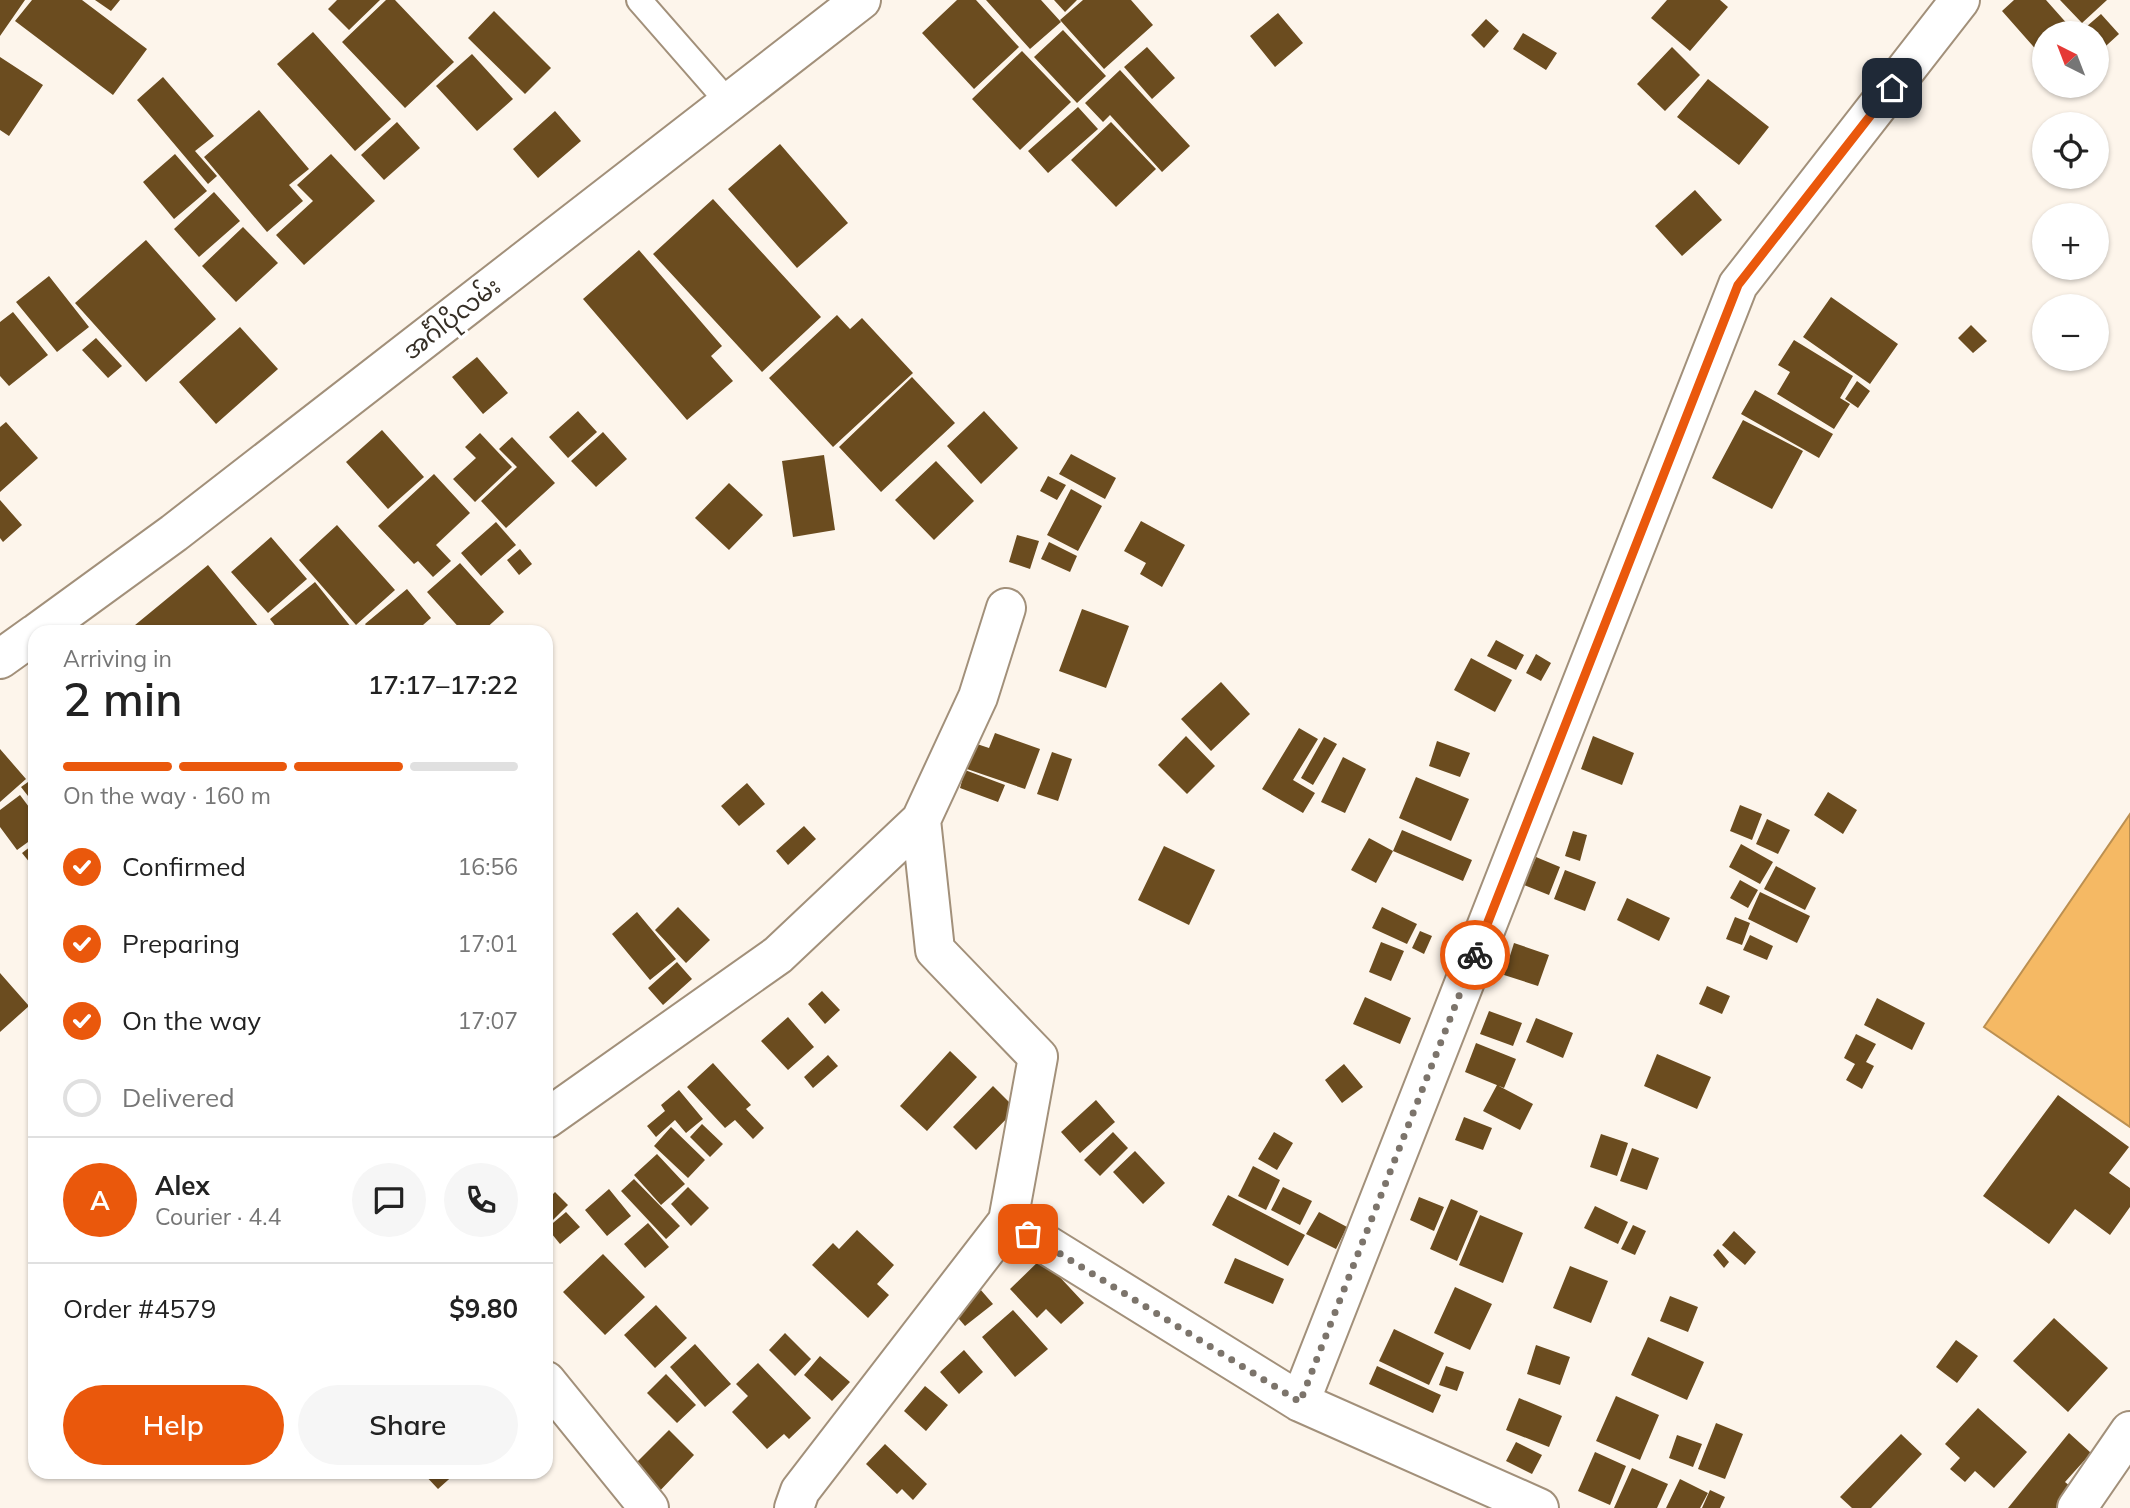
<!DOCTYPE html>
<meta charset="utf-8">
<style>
:root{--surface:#fff;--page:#f6f6f6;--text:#222;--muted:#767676;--line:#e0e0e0;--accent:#ea580c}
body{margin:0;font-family:Mulish,"Noto Sans Myanmar",sans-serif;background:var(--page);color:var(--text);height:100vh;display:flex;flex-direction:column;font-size:26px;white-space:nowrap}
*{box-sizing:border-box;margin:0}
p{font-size:23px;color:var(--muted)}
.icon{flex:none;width:38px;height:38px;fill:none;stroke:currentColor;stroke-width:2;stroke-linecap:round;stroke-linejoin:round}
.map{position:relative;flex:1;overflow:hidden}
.details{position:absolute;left:28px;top:625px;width:525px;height:854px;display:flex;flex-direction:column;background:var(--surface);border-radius:21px;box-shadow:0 2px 5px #0004}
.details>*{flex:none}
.needle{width:46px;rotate:318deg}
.buttons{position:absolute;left:2032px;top:21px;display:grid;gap:14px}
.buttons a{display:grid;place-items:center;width:77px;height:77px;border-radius:50%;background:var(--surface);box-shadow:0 2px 5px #0004;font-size:35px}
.pin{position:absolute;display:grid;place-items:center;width:60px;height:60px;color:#fff;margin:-30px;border-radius:14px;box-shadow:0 4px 10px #0006}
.courier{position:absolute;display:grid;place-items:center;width:70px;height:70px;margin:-35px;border:5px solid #ea580c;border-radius:50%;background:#fff;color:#222;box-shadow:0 2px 9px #0007}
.summary em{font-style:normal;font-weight:600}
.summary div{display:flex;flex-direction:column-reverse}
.summary{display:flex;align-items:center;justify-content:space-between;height:119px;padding:0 35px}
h1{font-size:46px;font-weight:600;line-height:52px}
.bar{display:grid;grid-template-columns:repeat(4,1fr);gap:10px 7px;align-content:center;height:84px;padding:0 35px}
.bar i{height:9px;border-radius:5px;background:var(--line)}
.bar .on{background:var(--accent)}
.bar p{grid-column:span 4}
.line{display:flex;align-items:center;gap:18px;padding:0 35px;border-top:2px solid var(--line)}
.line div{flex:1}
.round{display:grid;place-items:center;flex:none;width:74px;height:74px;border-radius:37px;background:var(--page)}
ol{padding:0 35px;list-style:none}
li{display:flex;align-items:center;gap:21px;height:77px}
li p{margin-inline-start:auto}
li .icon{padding:7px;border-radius:50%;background:var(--accent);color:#fff;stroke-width:4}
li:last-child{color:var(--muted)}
li i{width:38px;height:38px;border:4px solid var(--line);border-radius:50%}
.cta{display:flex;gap:14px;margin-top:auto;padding:14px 35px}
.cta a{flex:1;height:80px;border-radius:42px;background:var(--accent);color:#fff;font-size:28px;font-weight:600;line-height:80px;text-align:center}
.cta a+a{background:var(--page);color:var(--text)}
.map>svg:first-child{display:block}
</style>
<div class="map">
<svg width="2130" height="1508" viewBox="0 0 2130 1508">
<rect width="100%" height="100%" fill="#fdf5eb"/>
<path fill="#f5b964" stroke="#bc9051" stroke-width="2" d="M2130 814V1127L1984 1027Z"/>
<path fill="#6b4c1f" d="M0 0H25L0 36Z
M32 0H82L147 49 113 95 15 21Z
M95 0H120L111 11Z
M337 0H380L349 30 328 9Z
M386 0H395L454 62 405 108 342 42Z
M957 0H976L1019 47 974 89 922 33Z
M986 0H1041L1061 22 1030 49Z
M1054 0H1077L1065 12Z
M1083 0H1131L1153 25 1104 69 1060 20Z
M1667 0H1720L1728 7 1690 51 1651 18Z
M2014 0H2046L2070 27 2063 33H2044V50L2040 54 2002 11Z
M2060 0H2107L2082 23Z
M494 11 551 68 525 94 468 38Z
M1278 13 1303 43 1275 67 1250 36Z
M2101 14 2119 34 2096 55V33H2079Z
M1486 19 1499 31 1484 48 1471 35Z
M1063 30 1106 76 1077 103 1034 57Z
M313 32 391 119 355 151 277 64Z
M1523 33 1557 53 1546 70 1513 49Z
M1147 47 1175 78 1152 99 1124 67Z
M1672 47 1700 75 1665 111 1637 84Z
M1022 51 1071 102 1020 150 972 99Z
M472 54 513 99 477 131 436 86Z
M0 57 43 85 9 136 0 130Z
M1120 70 1190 146 1162 172 1110 115 1103 122 1085 103Z
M163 77 214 136 195 151 217 176 208 184 137 100Z
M1708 79 1769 127 1739 165 1677 117Z
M1078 107 1098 129 1048 173 1028 151Z
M259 110 309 169 289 185 303 201 267 232 204 157Z
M555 111 581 141 538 178 513 149Z
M397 122 420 148 384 180 361 155Z
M1111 122 1156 169 1116 207 1071 160Z
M780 144 848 223 797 268 728 189Z
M175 154 207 191 174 219 143 182Z
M331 154 375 201 304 265 276 235 313 201 297 185Z
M1695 190 1722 220 1682 256 1655 226Z
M214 192 240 221 199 257 174 229Z
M713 199 821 317 762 372 653 254Z
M243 227 278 263 236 302 202 266Z
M146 240 216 319 146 382 75 303Z
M639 250 722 346 711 356 733 381 687 420 583 299Z
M49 276 89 327 57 352 16 302Z
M1831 297 1898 344 1870 384 1803 337Z
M13 312 48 355 9 386 0 376V322Z
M837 315 850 329 862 318 913 373 833 447 769 378Z
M1971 325 1987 341 1973 353 1958 338Z
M240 327 278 369 216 424 179 382Z
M96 338 122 366 108 378 82 350Z
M1794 340 1853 376 1840 398 1850 404 1834 429 1777 394 1790 372 1778 365Z
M477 357 508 393 483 414 452 377Z
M912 377 955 423 881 492 839 447Z
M1857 381 1870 391 1858 408 1845 399Z
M1755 390 1833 434 1819 458 1741 414Z
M578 411 597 432 568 458 549 437Z
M984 411 1018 448 981 484 947 446Z
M1743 420 1803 451 1772 509 1712 478Z
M6 422 38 458 0 492V427Z
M382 430 424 477 388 509 346 462Z
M603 432 627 459 596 487 571 461Z
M480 433 512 467 475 502 453 479 476 458 465 447Z
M512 437 555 483 506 528 481 501 517 467 499 449Z
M1071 454 1116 478 1105 499 1059 474Z
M824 455 835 530 793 537 782 461Z
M936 461 974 501 934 540 895 500Z
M434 474 470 513 436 545 451 561 433 577 418 561 414 564 378 526Z
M1048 476 1066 485 1057 500 1040 491Z
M729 483 763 515 729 550 695 518Z
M1071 489 1102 506 1078 551 1047 535Z
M0 500 22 525 3 542 0 538Z
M1141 521 1185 545 1162 587 1140 574 1146 563 1124 551Z
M496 522 516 545 481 576 461 553Z
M337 525 395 590 356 625 299 560Z
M1017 535 1039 541 1030 569 1009 562Z
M271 537 307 579 268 613 231 572Z
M1049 542 1077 556 1070 572 1041 559Z
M520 549 532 564 519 575 507 560Z
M460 563 504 612 482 632H463L427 592Z
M208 565 263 632H131L129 630Z
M315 582 355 632H280L270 619Z
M407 589 431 618 415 632H371L365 624Z
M1082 609 1129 626 1106 688 1059 671Z
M1496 640 1524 655 1516 670 1487 656Z
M1536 654 1551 663 1541 681 1526 673Z
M1471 658 1512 680 1495 712 1454 690Z
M1221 682 1250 714 1211 751 1181 719Z
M1299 728 1318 739 1293 780 1315 793 1303 813 1262 789Z
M995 733 1040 749 1025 789 964 768 974 743 989 748Z
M1186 736 1215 766 1187 794 1158 765Z
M1593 736 1634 753 1622 785 1581 769Z
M1324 737 1337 744 1313 785 1301 778Z
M1437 741 1470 753 1460 777 1429 766Z
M0 749 26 779 0 802Z
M1052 752 1072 759 1058 801 1037 794Z
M1343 757 1366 769 1345 813 1321 802Z
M965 770 1005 785 998 802 960 788Z
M35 777V805L21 787Z
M1416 777 1469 799 1451 841 1399 818Z
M747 783 765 804 739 826 721 806Z
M1828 792 1857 810 1843 834 1814 815Z
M20 795 35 815V837L17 850 0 827V810Z
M1740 805 1762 814 1752 840 1730 831Z
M1767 819 1790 830 1778 854 1756 844Z
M804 826 816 839 788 865 776 851Z
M1402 830 1472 860 1463 881 1393 851 1376 883 1351 870 1369 838 1393 851Z
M1573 831 1587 835 1580 861 1565 856Z
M35 843V869L22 853Z
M1741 844 1773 862 1760 884 1729 867Z
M1164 846 1215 870 1189 925 1138 900Z
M1536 857 1560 867 1549 895 1524 885Z
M1776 866 1816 888 1805 910 1764 889Z
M1565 870 1596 882 1585 911 1554 899Z
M1740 880 1758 890 1748 908 1730 898Z
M1760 892 1810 916 1797 943 1748 919Z
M1627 898 1670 918 1659 941 1617 920Z
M678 907 710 940 686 963 655 930Z
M1382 907 1417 924 1407 944 1372 928Z
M637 912 676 959 650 980 612 934Z
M1735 917 1750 923 1742 945 1726 939Z
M1420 931 1432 936 1424 954 1412 948Z
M1750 935 1773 946 1767 960 1743 950Z
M1381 942 1404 951 1391 981 1369 972Z
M1514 943 1549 955 1538 986 1504 975Z
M677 962 692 979 663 1005 648 988Z
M0 973 29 1006 0 1032Z
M1707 986 1730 996 1722 1014 1699 1004Z
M822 991 840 1010 825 1024 808 1004Z
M1365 997 1411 1018 1400 1044 1353 1024Z
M1877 998 1925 1023 1912 1050 1864 1025Z
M1489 1011 1522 1023 1513 1046 1480 1034Z
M788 1017 814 1047 788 1070 761 1041Z
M1536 1018 1573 1033 1563 1058 1526 1042Z
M1856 1034 1876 1044 1866 1062 1874 1066 1862 1089 1846 1080 1855 1064 1844 1058Z
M1476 1043 1516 1059 1504 1088 1465 1072Z
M950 1051 977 1077 927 1131 900 1106Z
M1657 1054 1711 1077 1697 1109 1644 1086Z
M828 1055 838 1066 813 1088 804 1077Z
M713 1063 751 1105 746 1109 764 1128 753 1139 735 1120 725 1128 687 1087Z
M1344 1064 1363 1087 1342 1103 1325 1080Z
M1497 1085 1533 1104 1520 1130 1483 1111Z
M993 1086 1016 1109 976 1150 953 1127Z
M679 1090 703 1119 686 1133 675 1120 656 1137 647 1126 665 1111 661 1105Z
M2058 1095 2129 1147 2109 1173 2130 1188V1207L2110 1235 2075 1209 2049 1244 1983 1196Z
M1096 1100 1115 1122 1080 1153 1061 1132Z
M1464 1117 1492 1128 1483 1150 1455 1140Z
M702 1124 723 1144 710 1157 690 1137Z
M671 1127 705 1160 688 1178 654 1146Z
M1113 1132 1128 1148 1100 1176 1084 1160Z
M1274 1132 1293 1143 1277 1170 1258 1159Z
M1601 1134 1628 1143 1617 1176 1590 1167Z
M1632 1148 1659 1158 1647 1190 1620 1181Z
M1135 1151 1165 1183 1143 1204 1113 1172Z
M657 1154 685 1184 661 1205 634 1175Z
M1253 1166 1280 1180 1266 1210 1238 1196Z
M634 1179 680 1226 666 1239 621 1191Z
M688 1187 709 1208 691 1226 671 1204Z
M1283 1187 1312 1201 1300 1225 1271 1210Z
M609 1189 631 1216 607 1236 585 1210Z
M555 1192 568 1205 550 1223 546 1219V1201Z
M1228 1195 1305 1235 1288 1266 1212 1225Z
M1419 1197 1444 1207 1434 1231 1410 1220Z
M1451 1199 1478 1211 1457 1261 1430 1249Z
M1595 1206 1628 1222 1618 1244 1584 1228Z
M566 1212 580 1227 560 1244 547 1228Z
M1319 1212 1347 1227 1336 1249 1306 1234Z
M1480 1215 1523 1233 1503 1283 1459 1265Z
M648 1223 669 1247 645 1268 624 1244Z
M1633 1225 1646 1231 1635 1255 1621 1249Z
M857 1230 894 1265 877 1284 889 1295 868 1318 812 1265 833 1243 839 1249Z
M1734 1231 1756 1252 1745 1265 1722 1245Z
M1718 1249 1729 1262 1724 1268 1713 1255Z
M603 1254 645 1297 605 1335 563 1292Z
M1042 1258 1084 1303 1061 1324 1046 1309 1037 1318 1010 1289Z
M1235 1258 1284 1279 1273 1304 1224 1283Z
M1570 1266 1608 1281 1591 1323 1553 1308Z
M1455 1287 1492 1304 1470 1350 1434 1333Z
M980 1289 993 1304 965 1326 953 1312Z
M1670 1296 1698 1307 1688 1332 1660 1321Z
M656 1305 687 1338 655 1368 624 1335Z
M1013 1310 1048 1349 1015 1377 982 1337Z
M2054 1318 2108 1368 2068 1412 2013 1361Z
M1394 1329 1444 1353 1429 1385 1379 1361Z
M785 1333 811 1359 795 1376 769 1350Z
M1648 1337 1704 1362 1687 1400 1631 1375Z
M1956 1340 1978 1356 1957 1383 1936 1367Z
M695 1344 731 1384 705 1407 670 1367Z
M1536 1345 1570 1357 1560 1385 1527 1374Z
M964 1350 983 1372 959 1394 940 1372Z
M820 1356 850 1382 832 1401 804 1375Z
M758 1363 811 1418 789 1439 784 1434 767 1449 732 1412 748 1396 736 1384Z
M1377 1366 1441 1395 1433 1413 1369 1384Z
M1446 1366 1464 1372 1457 1391 1439 1385Z
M666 1374 696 1405 677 1423 647 1393Z
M925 1386 948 1405 926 1431 904 1411Z
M1616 1396 1659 1415 1640 1460 1596 1441Z
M1519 1398 1562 1416 1549 1447 1506 1430Z
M1978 1408 2027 1452 1994 1488 1975 1471 1965 1482 1950 1469 1960 1458 1945 1444Z
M1716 1423 1743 1434 1725 1479 1698 1469Z
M669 1430 694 1455 654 1497 628 1471Z
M2069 1433 2091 1453 2065 1482 2076 1491 2060 1508H2008Z
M1901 1434 1922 1454 1871 1508H1852L1840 1497Z
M1677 1435 1702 1444 1693 1467 1669 1458Z
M1516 1442 1542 1455 1532 1474 1506 1461Z
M885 1444 927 1484 913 1500 902 1489 897 1494 866 1464Z
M1595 1452 1626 1466 1610 1505 1578 1491Z
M1632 1468 1668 1484 1657 1508H1614Z
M422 1472H457L438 1489Z
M1680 1479 1708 1493 1700 1508H1666Z
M1710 1490 1725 1497 1720 1508H1702Z"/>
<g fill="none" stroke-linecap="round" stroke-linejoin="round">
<g stroke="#a2907a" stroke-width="28">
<path id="lane" d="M639 0 729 103"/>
</g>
<g stroke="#a2907a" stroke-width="42">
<path id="street" d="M546 1119 778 955 921 820
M1008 1221 1300 1402 1539 1508
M546 1381 649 1508
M1300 1402 1738 285 1960 0
M794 1508 800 1491 1008 1221 1038 1057 935 950 921 820 978 697 1006 608
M2077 1508 2130 1431"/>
</g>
<g stroke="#a2907a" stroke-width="42">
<path id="primary" d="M38 632 174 533 861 0
M0 659 35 634"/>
</g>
<use href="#lane" stroke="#fff" stroke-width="24"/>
<use href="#street" stroke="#fff" stroke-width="38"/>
<use href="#primary" stroke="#fff" stroke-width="38"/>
</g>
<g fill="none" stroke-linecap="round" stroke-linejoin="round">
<path stroke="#7c746b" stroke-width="7" stroke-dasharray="0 12.6" d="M1028 1234 1300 1402 1475 955"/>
<path stroke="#ea580c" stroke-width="9" d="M1475 955 1738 285 1892 88"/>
</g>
<g text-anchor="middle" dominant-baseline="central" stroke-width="7" stroke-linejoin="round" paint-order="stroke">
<g font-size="24" fill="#362f26" stroke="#fff">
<text transform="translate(451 318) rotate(-38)">အင်္ဂါပိုလမ်း</text>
</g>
</g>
</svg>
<div class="buttons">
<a><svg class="needle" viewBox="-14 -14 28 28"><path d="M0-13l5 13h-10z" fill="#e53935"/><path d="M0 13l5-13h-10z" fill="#767676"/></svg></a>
<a><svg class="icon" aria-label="locate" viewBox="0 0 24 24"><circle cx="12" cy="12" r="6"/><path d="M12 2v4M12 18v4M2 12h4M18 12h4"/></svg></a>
<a>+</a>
<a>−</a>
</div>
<div class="pin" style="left:1028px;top:1234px;background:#ea580c"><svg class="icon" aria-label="bag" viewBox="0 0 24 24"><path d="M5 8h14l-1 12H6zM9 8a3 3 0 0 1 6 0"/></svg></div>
<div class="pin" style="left:1892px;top:88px;background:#1f2937"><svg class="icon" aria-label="home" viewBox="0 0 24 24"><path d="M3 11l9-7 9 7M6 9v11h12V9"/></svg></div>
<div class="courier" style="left:1475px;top:955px"><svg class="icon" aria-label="bike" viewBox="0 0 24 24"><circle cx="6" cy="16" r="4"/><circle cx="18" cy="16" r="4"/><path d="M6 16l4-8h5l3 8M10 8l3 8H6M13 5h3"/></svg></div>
<section class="details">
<div class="summary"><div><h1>2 min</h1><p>Arriving in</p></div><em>17:17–17:22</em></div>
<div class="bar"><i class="on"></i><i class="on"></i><i class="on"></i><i></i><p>On the way · 160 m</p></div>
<ol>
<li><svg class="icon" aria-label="check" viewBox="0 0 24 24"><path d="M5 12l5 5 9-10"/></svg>Confirmed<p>16:56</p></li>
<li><svg class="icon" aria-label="check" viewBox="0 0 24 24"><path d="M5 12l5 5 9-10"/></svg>Preparing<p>17:01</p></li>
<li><svg class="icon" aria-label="check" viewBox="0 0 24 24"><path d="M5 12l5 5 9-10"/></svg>On the way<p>17:07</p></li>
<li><i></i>Delivered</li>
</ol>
<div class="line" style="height:126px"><b class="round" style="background:var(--accent);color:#fff">A</b><div><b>Alex</b><p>Courier · 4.4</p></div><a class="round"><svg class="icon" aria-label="chat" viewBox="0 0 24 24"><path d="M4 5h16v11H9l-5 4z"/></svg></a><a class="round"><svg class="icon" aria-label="phone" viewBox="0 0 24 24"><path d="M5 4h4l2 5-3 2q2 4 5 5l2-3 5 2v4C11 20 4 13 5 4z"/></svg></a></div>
<div class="line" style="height:91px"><div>Order #4579</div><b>$9.80</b></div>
<div class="cta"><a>Help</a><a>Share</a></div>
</section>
</div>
